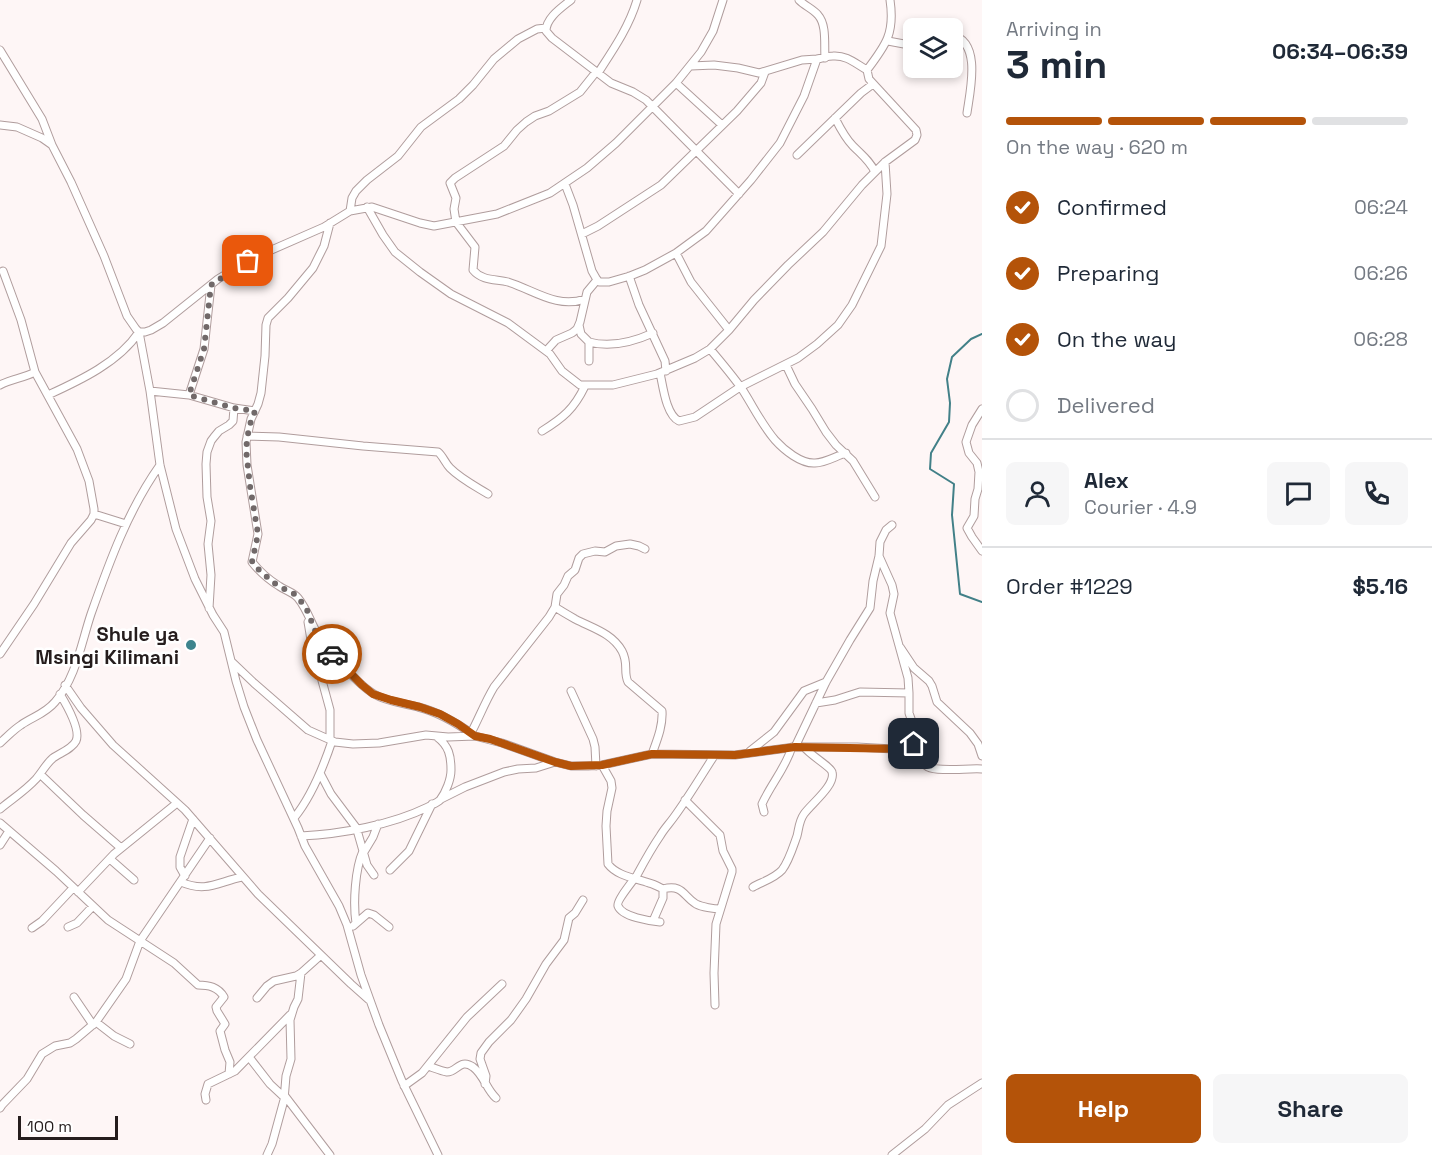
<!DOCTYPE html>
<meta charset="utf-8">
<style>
:root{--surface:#fff;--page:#f6f6f7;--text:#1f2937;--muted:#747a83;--line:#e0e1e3;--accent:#b45309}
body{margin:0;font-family:"Space Grotesk",sans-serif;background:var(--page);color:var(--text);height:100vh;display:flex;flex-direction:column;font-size:22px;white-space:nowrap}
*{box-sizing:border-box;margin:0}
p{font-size:20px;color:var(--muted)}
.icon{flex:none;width:33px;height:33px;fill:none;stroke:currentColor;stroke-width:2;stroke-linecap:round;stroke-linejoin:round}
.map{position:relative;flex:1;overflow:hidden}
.details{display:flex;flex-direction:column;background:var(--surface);width:450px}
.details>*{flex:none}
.fabs{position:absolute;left:903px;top:18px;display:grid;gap:12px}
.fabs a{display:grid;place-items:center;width:60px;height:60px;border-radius:9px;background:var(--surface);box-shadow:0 3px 9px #0003;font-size:30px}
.scale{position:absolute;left:18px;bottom:15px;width:100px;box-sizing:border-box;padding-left:6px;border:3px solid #251d1d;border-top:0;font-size:16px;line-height:21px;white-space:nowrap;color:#251d1d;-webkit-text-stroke:4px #fff;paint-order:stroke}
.pin{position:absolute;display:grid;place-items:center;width:51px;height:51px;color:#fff;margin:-26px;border-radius:12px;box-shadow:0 3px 9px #0006}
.courier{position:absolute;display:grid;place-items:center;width:60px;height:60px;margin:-30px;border:4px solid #b45309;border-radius:50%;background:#fff;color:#222;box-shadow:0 2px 8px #0007}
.headline em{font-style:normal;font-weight:700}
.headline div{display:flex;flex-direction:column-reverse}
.headline{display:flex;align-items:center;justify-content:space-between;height:102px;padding:0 24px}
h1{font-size:39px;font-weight:700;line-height:45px}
.bar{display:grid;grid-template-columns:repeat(4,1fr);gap:9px 6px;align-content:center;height:72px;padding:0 24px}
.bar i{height:8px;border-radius:4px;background:var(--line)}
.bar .active{background:var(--accent)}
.bar p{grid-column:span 4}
.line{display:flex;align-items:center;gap:15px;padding:0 24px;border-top:2px solid var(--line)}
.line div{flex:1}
.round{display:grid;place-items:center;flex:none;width:63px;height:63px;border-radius:9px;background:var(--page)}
ol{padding:0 24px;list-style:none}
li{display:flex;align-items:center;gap:18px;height:66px}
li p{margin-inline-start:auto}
li .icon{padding:6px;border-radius:50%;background:var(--accent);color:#fff;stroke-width:4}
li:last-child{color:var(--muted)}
li i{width:33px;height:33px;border:3px solid var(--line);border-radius:50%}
.button{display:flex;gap:12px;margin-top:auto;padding:12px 24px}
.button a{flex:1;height:69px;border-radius:9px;background:var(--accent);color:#fff;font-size:24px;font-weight:700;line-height:69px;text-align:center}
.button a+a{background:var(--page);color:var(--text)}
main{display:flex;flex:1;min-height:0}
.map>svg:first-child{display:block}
</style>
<main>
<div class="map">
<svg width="982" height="1155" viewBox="0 0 982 1155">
<rect width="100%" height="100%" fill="#fef6f6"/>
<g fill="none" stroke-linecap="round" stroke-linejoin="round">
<path stroke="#428088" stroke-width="2" d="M982 334 971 339 952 357 947 379 950 403 949 422 931 453 930 469 954 484 952 515 960 594 982 602"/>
<g stroke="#b09d9d" stroke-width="9">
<path id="street" d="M571 0C561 8 546 18 546 31L552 38 611 83 633 92 646 100 739 194
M799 0C805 6 813 9 818 15 827 25 824 45 825 58
M952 35C982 42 970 91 967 113
M888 41 904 44 914 43
M0 50 42 119 52 145
M691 66 714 65 738 68 759 73 802 60 817 59
M598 73C613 50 629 27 637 0
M676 83 722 125
M835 118C840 128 845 138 853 146 862 155 870 161 875 172
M0 125 17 127 42 138 52 145 71 182 104 256 127 316 136 329 139 332H145L151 330 163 323 218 279 236 268 260 255 324 227 350 211 372 207 420 223 434 226 497 214 550 193 587 168 616 143 676 83 701 52 713 31 723 0
M797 155 861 93 873 84
M565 184 573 205 592 271 596 278 599 282H609L630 276 645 270 676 253 706 231 751 180 780 143 804 96 817 59C823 58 828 56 833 56 847 55 856 64 867 70 886 45 895 33 890 0
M367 207 383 235 395 252 420 272 451 294 508 323 550 354 562 371 580 385H613L657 374 695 358 710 349 729 330 754 300 788 265 823 232 862 185 885 162 915 140 917 135 916 130 869 79 867 70
M350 211 352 198 356 191 367 180 398 156 421 127 459 99 473 85 494 59 518 39 537 29 546 28
M330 223 324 246 313 268 288 298 268 318 266 325 265 356 261 393 258 404 251 419 246 442 247 465 258 534 252 562C259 571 269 580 279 586 286 591 293 592 298 598 307 609 311 623 318 635 326 650 359 685 374 694 387 702 404 703 418 707 439 712 457 723 475 736
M582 234 598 226 661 185 737 111 761 83 765 72
M676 253 691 282 729 330
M629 276 639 305 665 361 666 371
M585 299C557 309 534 290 508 282 496 279 482 281 473 270L475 247 456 222 454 209 456 198 450 183 455 178 504 146 517 130 526 122 535 116 549 111 580 92 596 72
M579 325 581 334 589 342V361
M139 332 150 391 160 465 176 529 195 579 213 615 224 632 236 681 244 707 257 740 298 828 305 846 339 906 347 925 361 975 379 1025 402 1081 438 1155
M589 342C611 348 633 342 653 333
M710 349C721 362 732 375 742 389 753 406 762 425 775 440 784 450 801 464 815 463 825 463 836 456 846 453
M546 351 556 340 572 333 577 329 580 322 587 292 597 280
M786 365 795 384 812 409 826 432 836 445 853 461 875 497
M660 373C663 386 666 415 679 421L695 417 740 387 798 358 817 344 838 325 852 305 881 246 887 194 885 162
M0 385C11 379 24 378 35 372
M150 391 189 395 234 408 255 411
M48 395C81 380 119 362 139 332
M189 395 204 349 211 285
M982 409 972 425 966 442 969 453 977 463 979 472 978 489 975 499 974 516 967 528 972 537 982 551
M542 431C563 418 574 409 585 386
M247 436 279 437 363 446 438 452C443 456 445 463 450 468 461 479 475 486 488 494
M94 514 126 524
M879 556 892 585 894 594 890 613 908 678 909 693V713L916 733 915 752
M555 607C561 611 568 615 575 619 592 628 612 633 622 651 629 664 623 672 628 682L662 711C663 726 657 740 652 754
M209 608 211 575 208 544 211 521 207 497 206 464 207 452 211 441 214 437 219 431 229 425 233 421 234 408
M308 622 311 640 330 710V740
M900 647 914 668 929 681 932 686 937 702 970 733 978 744 982 756
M0 654 34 604 71 543 91 520 94 514V509L89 481 77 449 35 372 21 320 3 271
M232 662 254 683 308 730 335 742 353 744 379 743 426 735 448 737 475 736 502 743 555 762 571 766H588L602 765 652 754 735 755 795 747H857L911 750C918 754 921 763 928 767 938 772 969 768 982 769
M65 685 81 708 113 745 185 810 258 894 351 984 369 1000
M571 691 593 739 595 747 596 766
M816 703 835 700 860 692 909 693
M471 733C479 718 485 702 494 687L549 617 555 607 557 594 564 585 568 576 575 570 579 558 583 554 595 551 605 552 616 546 630 544 639 546 645 549
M0 743C7 737 13 730 21 725 32 717 45 714 55 702 76 678 81 644 91 614 109 563 128 510 160 465
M795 747 826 682 850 640 870 608 873 581 879 556 880 542 886 530 892 525
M750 751 774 732 804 691 826 682
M602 765 611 781 612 788 607 811 606 826 608 864C617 876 635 878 649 883 654 884 659 887 663 889V898L653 921
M320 773 331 794 358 830
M40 774 83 815 121 848
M441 799 465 787 504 772 518 769 536 768 555 762
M685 800 720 835 723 851 732 869V872L716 924 714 973 715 1005
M0 809C12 799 25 791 36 779 42 772 46 764 53 758 60 753 72 749 76 741 81 730 66 704 60 694
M764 812 762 804C771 784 785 769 792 747
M294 818C312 796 323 768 332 741
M0 823 56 871 108 920 174 963 198 985C209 985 218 987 224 997L216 1007 217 1011 225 1024 220 1031 225 1050 230 1062 229 1074
M357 830 367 865 374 875
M301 836C342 834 391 825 428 807 431 805 437 803 440 800 446 792 451 779 451 770 451 756 449 746 437 737
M0 845 9 831
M364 852 373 837 378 824
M110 859 134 880
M390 870 409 851 432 804
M185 876 180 867V857L193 819
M181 882C206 893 218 882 242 877
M753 887C762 882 775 878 782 870 789 861 793 847 797 836 799 828 799 821 804 814 811 804 836 785 832 772 831 767 810 755 804 747
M663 889C683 884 683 896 696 904 702 907 714 909 720 909
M78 892 114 854 177 803
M660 922C650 921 622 917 618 906 616 901 633 881 637 875 644 862 651 849 660 836 664 829 669 824 674 817 688 798 701 776 714 756
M356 923C353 903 355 869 363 851
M353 926 368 913 374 915 389 927
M68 927 77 923 93 906
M32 928 42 921 73 888
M74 997 93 1025
M257 998 267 986 274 981 296 976 301 973 320 956
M96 1022 114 1036 130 1044
M249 1057 270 1084 285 1098
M428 1066C434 1068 441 1071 447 1072 457 1072 460 1058 473 1067 484 1075 486 1089 496 1098
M485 1084 486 1076 480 1059 481 1053 489 1042 511 1020 526 999 546 964 564 940 569 918 575 913 583 900
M404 1086 422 1073 467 1017 502 984
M285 1096 330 1155
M206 1100 205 1094 208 1084 235 1071 290 1015
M0 1108 2 1105 27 1079 42 1054 55 1046 70 1043 76 1039 96 1022 126 979 140 941 210 838
M267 1155 272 1144 284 1100 286 1076 291 1059 290 1020 294 1007 298 999 301 973
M892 1155 925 1129 948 1105 982 1083"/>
</g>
<use href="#street" stroke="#fff" stroke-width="7"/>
</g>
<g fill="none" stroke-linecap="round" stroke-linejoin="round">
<path stroke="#716969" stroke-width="6" stroke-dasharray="0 10.8" d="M248 261 236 268 211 285 204 349 189 395 234 408 255 411 249 427 246 449 250 486 258 534 252 562 260 571 278 586 293 593 300 600 307 610 316 633 332 654"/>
<path stroke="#b45309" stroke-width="8" d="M332 654 362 685 373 694 391 700 420 707 440 714 458 724 475 736 490 739 555 762 571 766 602 765 652 754 735 755 795 747 904 749 911 750 915 753 914 744"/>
</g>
<circle fill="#3d848d" stroke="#fff" stroke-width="2" cx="191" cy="645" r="6"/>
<g text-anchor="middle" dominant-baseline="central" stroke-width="5" stroke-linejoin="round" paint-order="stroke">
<g font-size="20" font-weight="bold" fill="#251d1d" stroke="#fff" text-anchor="end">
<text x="179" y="634">Shule ya<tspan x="179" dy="23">Msingi Kilimani</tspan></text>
</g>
</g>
</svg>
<div class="fabs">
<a><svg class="icon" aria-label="layers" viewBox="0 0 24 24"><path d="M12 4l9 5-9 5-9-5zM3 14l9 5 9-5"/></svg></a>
</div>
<div class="scale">100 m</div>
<div class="pin" style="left:248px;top:261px;background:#ea580c"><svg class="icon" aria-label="bag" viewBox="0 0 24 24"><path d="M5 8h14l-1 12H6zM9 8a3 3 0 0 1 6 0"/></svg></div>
<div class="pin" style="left:914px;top:744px;background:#1f2937"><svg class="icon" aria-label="home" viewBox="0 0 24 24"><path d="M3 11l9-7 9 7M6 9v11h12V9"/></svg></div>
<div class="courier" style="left:332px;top:654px"><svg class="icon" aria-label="car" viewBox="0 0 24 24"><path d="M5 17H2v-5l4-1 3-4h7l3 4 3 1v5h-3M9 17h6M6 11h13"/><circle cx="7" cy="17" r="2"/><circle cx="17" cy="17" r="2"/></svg></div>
</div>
<section class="details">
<div class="headline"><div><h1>3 min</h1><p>Arriving in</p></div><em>06:34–06:39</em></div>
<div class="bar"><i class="active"></i><i class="active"></i><i class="active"></i><i></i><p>On the way · 620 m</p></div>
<ol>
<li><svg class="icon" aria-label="check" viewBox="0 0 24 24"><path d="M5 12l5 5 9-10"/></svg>Confirmed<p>06:24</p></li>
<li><svg class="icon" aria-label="check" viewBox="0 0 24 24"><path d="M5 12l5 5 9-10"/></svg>Preparing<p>06:26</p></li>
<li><svg class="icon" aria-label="check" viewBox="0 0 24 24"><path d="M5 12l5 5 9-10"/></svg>On the way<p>06:28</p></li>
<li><i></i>Delivered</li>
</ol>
<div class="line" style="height:108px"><a class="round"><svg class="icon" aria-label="person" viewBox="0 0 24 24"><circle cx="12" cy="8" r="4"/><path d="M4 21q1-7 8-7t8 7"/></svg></a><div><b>Alex</b><p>Courier · 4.9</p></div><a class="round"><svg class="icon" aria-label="chat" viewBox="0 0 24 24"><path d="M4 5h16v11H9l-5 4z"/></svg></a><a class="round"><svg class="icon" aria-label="phone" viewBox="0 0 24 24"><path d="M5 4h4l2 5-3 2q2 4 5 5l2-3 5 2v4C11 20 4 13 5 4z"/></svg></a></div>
<div class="line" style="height:78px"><div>Order #1229</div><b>$5.16</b></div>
<div class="button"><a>Help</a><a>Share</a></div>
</section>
</main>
